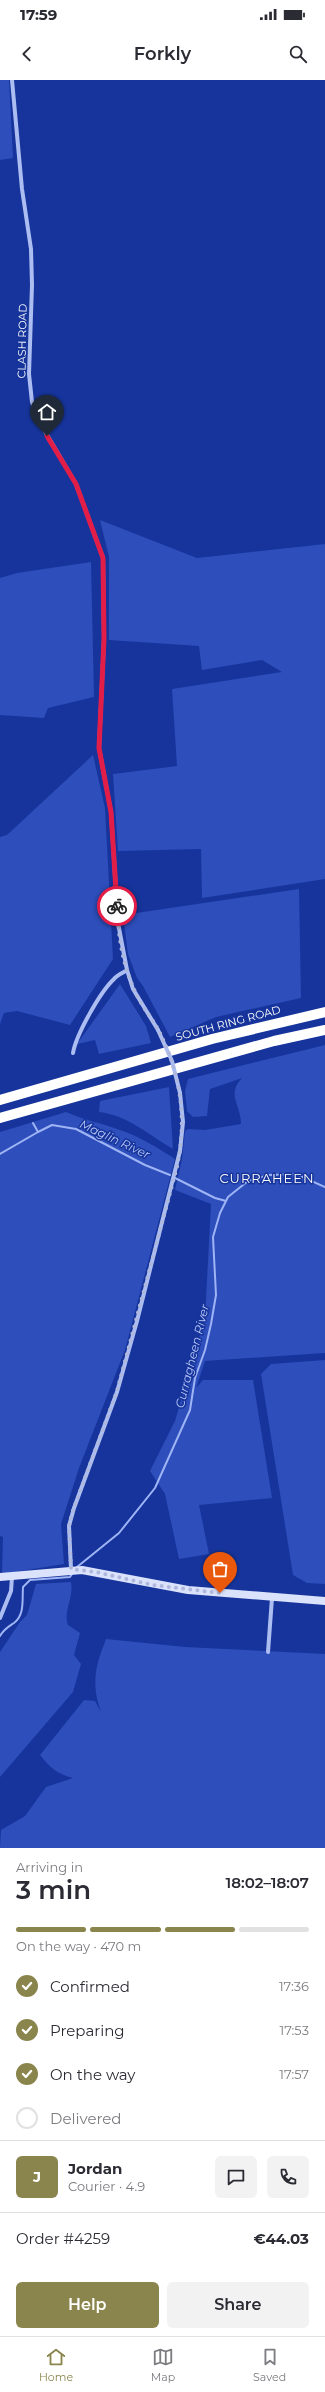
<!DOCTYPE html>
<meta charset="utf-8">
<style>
:root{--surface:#fff;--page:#f2f2f3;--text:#2b2b33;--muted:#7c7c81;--line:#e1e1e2;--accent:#8a854d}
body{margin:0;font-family:Montserrat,sans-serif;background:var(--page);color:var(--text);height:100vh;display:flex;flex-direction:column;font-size:15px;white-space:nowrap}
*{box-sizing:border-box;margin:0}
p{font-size:13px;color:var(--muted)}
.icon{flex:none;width:22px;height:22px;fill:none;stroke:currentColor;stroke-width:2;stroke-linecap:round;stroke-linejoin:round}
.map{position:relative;height:1768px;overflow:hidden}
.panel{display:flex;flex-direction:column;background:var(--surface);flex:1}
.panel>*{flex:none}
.pin{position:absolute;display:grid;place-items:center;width:34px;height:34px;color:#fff;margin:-41px -17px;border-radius:50% 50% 50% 0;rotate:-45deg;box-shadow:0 0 4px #0007}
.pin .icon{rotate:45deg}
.courier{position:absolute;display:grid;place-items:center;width:40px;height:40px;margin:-20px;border:3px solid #e11d48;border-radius:50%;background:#fff;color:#222;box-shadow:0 1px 5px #0007}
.overview em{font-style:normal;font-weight:600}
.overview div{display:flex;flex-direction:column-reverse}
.overview{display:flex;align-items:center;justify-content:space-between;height:68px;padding:0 16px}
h1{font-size:26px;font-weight:600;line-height:30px}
.bar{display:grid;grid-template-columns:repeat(4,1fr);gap:6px 4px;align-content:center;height:48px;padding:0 16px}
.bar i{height:5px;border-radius:3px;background:var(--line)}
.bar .current{background:var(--accent)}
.bar p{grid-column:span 4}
.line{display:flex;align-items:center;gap:10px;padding:0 16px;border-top:1px solid var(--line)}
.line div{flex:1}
.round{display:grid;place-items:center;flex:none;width:42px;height:42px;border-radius:6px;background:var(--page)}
ol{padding:0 16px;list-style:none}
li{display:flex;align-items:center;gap:12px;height:44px}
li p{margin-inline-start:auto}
li .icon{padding:4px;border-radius:50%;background:var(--accent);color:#fff;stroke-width:4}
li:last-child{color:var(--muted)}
li i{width:22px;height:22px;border:2px solid var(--line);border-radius:50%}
.button{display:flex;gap:8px;margin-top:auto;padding:8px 16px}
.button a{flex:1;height:46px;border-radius:6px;background:var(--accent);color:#fff;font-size:16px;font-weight:600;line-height:46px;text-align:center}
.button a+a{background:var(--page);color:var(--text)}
.status{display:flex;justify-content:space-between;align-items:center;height:28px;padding:0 20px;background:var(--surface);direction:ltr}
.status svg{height:11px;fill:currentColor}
header{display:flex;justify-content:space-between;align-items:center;height:52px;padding:0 16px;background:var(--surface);font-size:18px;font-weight:600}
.tabs{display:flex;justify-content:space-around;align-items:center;height:56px;border-top:1px solid var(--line);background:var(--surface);font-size:11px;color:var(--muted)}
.tabs a{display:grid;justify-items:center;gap:2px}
.tabs .current{color:var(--accent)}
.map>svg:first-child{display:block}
</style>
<div class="status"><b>17:59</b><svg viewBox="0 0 49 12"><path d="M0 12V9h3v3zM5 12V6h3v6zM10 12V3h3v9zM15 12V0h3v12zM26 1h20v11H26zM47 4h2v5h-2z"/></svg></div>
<header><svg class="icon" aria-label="back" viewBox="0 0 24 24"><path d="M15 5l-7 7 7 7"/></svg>Forkly<svg class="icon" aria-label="search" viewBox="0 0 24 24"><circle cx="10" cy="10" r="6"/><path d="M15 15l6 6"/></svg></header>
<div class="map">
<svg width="325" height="1768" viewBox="0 0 325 1768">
<rect width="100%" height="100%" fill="#16349b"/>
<path fill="#2d4ebb" d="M0 0H9L13 78 0 80Z
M100 440 197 478 325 464V799L202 818 201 769 118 771 113 694 177 686 172 609 282 592 262 580 202 590 199 566 109 560V477Z
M91 482 94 617 48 628 44 638 0 635V498L17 493Z
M93 675 105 728 113 879 70 945 17 931 4 933 0 944V757L7 755Z
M299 809 301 918 216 937 170 957 143 906 137 898 128 874 123 835Z
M120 904 146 946 151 963 99 974 95 960 77 964Z
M325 965V1273L205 1281 196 1308 203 1300H253L272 1418 199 1425 209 1474 179 1479 165 1414 150 1391 175 1341 205 1238 211 1124 175 1110 182 1079 185 1051 188 1049 205 1050 241 1044C241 1025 226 1015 242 998L210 1009 207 1036 193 1037 187 1031 185 1011 188 999Z
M169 1007 173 1069C149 1055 127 1035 99 1032L100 1021Z
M66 1032C84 1040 101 1043 120 1050 139 1056 158 1068 175 1079L125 1270 79 1388 61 1444 64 1484 2 1494 3 1457 0 1456V1052Z
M325 1280V1504L307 1503 293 1495 261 1294 271 1284Z
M71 1502C74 1518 63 1531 68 1545L80 1553 74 1575 81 1584 73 1612 0 1697V1572L20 1542 27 1535 36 1504Z
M106 1559 185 1567 325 1574V1768H0L1 1750 25 1736 46 1707 73 1698C58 1694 50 1688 40 1675L84 1620 95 1621 101 1632C91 1604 95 1587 106 1559Z"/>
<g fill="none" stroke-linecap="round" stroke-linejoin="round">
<path stroke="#9eb4f5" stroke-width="2" d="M33 1043 38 1052 52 1045 76 1049 145 1085 170 1095
M0 1074 38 1052
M175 1098 215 1118 226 1121
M77 1487 119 1453 155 1408 190 1330 195 1298 205 1270 211 1244 216 1215 213 1157 220 1133 228 1117 248 1101 269 1095 296 1094 325 1107
M0 1556C4 1549 8 1547 14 1543 25 1535 22 1519 23 1507L30 1500 70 1497 72 1494"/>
<path stroke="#acbdf2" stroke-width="4" d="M12 0 22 109 31 169 32 205 29 294 32 322 40 343 76 404 103 478 104 559 99 668 111 732 118 843 127 890 133 909 158 950
M73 973C76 955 100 912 114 899 117 895 123 893 127 890
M71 1489 69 1446 74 1428 117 1312 137 1241 180 1071 183 1042 180 1013
M0 1538 11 1511 12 1497
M268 1572 272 1518"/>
<path stroke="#dbe2fc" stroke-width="8" d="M0 1497 82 1490 188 1510 325 1521"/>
<path stroke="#fff" stroke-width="10" d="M0 1020 212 959 325 932
M0 1038 274 961 325 950"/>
<path stroke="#acbdf2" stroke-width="4" d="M158 950 172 981 180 1013"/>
</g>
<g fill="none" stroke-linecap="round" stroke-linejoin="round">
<path stroke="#adb8dc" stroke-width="4" stroke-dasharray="0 7.2" d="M117 826C118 854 122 883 134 909 140 924 151 937 159 951 181 995 187 1039 177 1087L117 1311 72 1433 69 1446 71 1489 96 1492 153 1505 220 1513"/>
<path stroke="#e11d48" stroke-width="5" d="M47 356 76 404 103 478 104 559 99 668 111 732 117 826"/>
</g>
<g text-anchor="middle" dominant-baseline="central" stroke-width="3" stroke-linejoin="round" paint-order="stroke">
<g font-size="11" fill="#fff" stroke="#16349b">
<text transform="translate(22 261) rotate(-89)">CLASH ROAD</text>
<text transform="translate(228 943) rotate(-15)">SOUTH RING ROAD</text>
</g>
<g font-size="12" font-style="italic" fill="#b8c8f9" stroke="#16349b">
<text transform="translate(115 1059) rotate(25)">Maglin River</text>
<text transform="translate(192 1276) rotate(-76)">Curragheen River</text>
</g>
<g font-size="13" letter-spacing="1" fill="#fff" stroke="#16349b">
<text x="267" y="1098">CURRAHEEN</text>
</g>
</g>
</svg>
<div class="pin" style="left:220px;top:1513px;background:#ea580c"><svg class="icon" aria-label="bag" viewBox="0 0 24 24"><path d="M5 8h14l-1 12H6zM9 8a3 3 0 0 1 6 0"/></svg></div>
<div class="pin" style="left:47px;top:356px;background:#1f2937"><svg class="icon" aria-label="home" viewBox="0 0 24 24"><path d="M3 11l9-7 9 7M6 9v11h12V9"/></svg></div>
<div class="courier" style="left:117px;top:826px"><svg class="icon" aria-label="bike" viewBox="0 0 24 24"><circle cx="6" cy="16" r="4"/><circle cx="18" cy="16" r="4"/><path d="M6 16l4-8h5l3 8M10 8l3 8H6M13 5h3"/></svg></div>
</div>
<section class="panel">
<div class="overview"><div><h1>3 min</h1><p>Arriving in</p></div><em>18:02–18:07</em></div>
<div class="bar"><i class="current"></i><i class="current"></i><i class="current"></i><i></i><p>On the way · 470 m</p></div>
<ol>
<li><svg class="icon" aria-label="check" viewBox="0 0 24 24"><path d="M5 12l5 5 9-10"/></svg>Confirmed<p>17:36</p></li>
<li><svg class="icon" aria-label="check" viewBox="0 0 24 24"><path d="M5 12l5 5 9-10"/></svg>Preparing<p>17:53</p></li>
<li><svg class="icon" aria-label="check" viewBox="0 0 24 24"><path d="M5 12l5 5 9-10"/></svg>On the way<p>17:57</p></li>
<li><i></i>Delivered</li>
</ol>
<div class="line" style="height:72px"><b class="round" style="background:var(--accent);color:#fff">J</b><div><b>Jordan</b><p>Courier · 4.9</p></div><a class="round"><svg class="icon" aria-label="chat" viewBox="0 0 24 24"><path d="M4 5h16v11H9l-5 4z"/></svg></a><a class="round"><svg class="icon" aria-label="phone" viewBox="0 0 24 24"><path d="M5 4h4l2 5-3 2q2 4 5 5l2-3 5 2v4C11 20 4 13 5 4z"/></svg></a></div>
<div class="line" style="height:52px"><div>Order #4259</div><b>€44.03</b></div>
<div class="button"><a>Help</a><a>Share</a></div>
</section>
<nav class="tabs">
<a class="current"><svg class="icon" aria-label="home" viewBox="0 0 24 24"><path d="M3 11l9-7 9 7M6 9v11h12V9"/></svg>Home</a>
<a><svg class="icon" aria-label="map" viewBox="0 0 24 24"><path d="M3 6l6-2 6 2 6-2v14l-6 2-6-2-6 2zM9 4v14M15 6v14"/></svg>Map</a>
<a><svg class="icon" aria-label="saved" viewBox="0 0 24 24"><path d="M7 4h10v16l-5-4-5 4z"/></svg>Saved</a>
</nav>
